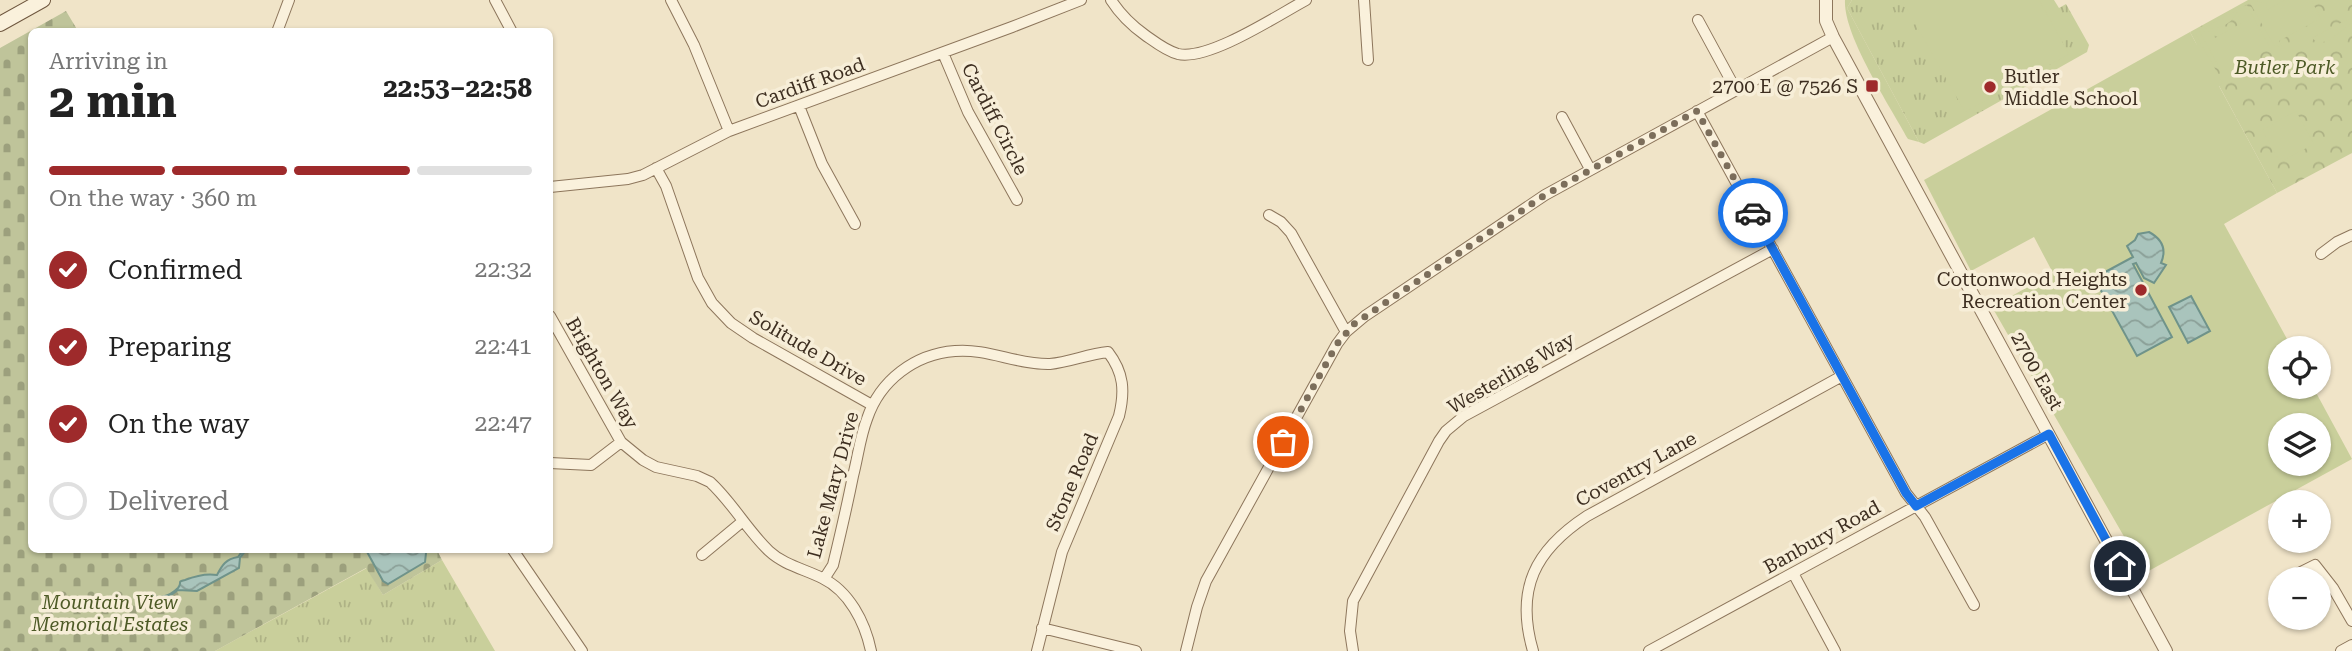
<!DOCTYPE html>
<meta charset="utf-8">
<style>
:root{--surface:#fff;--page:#f2f2f2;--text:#222;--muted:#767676;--line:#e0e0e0;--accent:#9e2a2b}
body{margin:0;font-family:"Roboto Serif",serif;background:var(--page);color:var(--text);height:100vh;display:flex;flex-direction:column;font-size:26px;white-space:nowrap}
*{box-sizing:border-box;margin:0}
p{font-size:23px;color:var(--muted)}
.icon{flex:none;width:38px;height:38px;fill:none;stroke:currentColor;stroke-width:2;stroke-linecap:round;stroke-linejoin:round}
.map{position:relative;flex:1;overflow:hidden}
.details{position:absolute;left:28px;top:28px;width:525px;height:525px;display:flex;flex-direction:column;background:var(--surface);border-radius:10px;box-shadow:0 2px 5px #0004}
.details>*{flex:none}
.tools{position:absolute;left:2268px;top:336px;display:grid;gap:14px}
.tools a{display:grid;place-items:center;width:63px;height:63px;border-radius:50%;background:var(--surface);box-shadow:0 2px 5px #0004;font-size:35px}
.pin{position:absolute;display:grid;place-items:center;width:60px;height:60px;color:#fff;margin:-30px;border:4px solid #fff;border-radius:50%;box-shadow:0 2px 7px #0007}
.courier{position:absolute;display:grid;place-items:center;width:70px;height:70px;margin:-35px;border:5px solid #1a73e8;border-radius:50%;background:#fff;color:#222;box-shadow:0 2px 9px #0007}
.overview em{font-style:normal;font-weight:700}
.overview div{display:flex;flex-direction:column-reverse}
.overview{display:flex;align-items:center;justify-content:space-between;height:119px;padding:0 21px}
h1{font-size:46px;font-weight:700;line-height:52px}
.bar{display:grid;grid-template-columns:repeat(4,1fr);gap:10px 7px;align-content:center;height:84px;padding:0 21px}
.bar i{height:9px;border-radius:5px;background:var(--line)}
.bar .selected{background:var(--accent)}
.bar p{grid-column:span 4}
ol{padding:0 21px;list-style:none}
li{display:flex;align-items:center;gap:21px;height:77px}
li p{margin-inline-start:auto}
li .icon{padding:7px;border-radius:50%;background:var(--accent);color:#fff;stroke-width:4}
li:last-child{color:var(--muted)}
li i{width:38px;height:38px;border:4px solid var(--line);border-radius:50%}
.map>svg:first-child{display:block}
</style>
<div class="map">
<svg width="2352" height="651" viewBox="0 0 2352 651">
<defs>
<pattern id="grass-tufts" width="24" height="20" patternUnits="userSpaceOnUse" patternTransform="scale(1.75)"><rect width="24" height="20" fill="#c9cf9b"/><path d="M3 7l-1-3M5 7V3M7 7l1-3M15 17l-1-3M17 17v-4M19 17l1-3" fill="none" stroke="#aeb285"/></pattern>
<pattern id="cemetery-stones" width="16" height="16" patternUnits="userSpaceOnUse" patternTransform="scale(1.75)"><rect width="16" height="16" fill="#bfc49a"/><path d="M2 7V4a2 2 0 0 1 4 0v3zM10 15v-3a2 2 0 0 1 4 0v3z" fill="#9ca07d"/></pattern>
<pattern id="park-crowns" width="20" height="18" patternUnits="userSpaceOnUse" patternTransform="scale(1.75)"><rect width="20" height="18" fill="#c9cf9b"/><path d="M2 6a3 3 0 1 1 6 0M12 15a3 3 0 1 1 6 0" fill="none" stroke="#aeb285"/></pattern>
<pattern id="water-waves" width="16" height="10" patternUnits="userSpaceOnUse" patternTransform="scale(1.75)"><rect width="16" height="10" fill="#a9c4bc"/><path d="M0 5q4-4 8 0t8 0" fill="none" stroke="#8ba098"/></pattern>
</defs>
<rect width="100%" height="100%" fill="#f0e4c8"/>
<path fill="url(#grass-tufts)" d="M1852 0H2054L2059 8 2066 4 2089 45 2087 52 1924 144 1919 142 1847 8Z
M442 560 495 651H215L367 568 383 595Z"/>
<path fill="url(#cemetery-stones)" d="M66 11 78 31 32 32V550H437L442 560 383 595 366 568 215 651H0V48Z"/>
<path fill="url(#park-crowns)" d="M2248 0H2352V153L2277 193 2190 32Z"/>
<path fill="#c9cf9b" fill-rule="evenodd" d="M1845 0H1852L1847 8 1919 142 1908 139C1890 106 1843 35 1845 0Z
M1902 0H2039L2069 54 1965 112Z
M2285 0H2311L2321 18 2279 41 2282 47 2274 45 2250 3 2253 1 2266 3 2267 10Z
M2247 5 2270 48 2222 72 2199 31 2214 32 2215 38 2242 23 2238 19 2242 7Z
M2239 9C2232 24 2221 30 2204 28Z
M2352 17 2351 24 2328 41 2318 43 2312 38Z
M2190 32 2197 45 2193 34 2195 33 2223 83 2219 86 2277 193 2224 224 2292 348H2280V387H2313L2352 459 2145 573 1992 307 2053 273 2034 237 1971 271 1924 180ZM2280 425H2319V464H2280Z
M2296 111 2314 144 2280 162 2262 130Z"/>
<path fill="url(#water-waves)" stroke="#6f938a" stroke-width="2" d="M2149 232C2162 239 2167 249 2161 263L2166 265 2154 283 2144 278 2136 263 2133 264 2172 337 2137 356 2094 278 2133 257 2127 246 2135 240 2138 234Z
M2191 296 2210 331 2188 343 2169 307Z
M243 550H246L240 558 239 568 197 591 178 590 164 600 153 602 143 596 149 593C157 601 170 596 178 588 183 582 176 582 185 580 195 576 206 573 217 575 222 565 226 559 238 557Z
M366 550H425L426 553 425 562 388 584 383 581Z"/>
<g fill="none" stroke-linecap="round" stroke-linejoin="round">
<g stroke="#8d765c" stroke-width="12">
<path id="minor" d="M495 0 512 32
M671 0 694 45 729 131
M1111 0C1120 14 1131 25 1145 35 1155 42 1166 51 1178 54 1209 61 1278 15 1306 0
M1364 0 1368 60
M1698 20 1736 90
M277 32 289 0
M943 53 968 112 1017 200
M799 106 822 164 855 224
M1697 111 1906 493 1925 517 1974 605
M1562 117 1590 169
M656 168 666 186 698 278 712 303 731 323 753 338 872 405
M550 187 628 179 643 175 729 131 1012 27 1081 0
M1269 215 1281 222 1291 233 1346 332
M2321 254 2337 242 2352 235
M550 316 621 442 643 460 656 467 697 476 710 482C732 502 747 530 769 551 784 565 804 569 822 578 849 591 865 622 871 651
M550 463 591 465 621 442
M513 550 582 651
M702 555 743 521
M1793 573 1835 651
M824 579 833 565C840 536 847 506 853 476 858 457 860 437 867 419 880 380 915 354 955 351 987 348 1018 365 1050 364 1070 362 1088 354 1108 352 1124 373 1125 391 1119 416L1062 552 1037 651
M2287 579 2315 565 2333 588 2352 621
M1042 628 1136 651
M1186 651 1197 607 1206 581 1337 344 1346 332 1365 316 1545 195 1833 37
M1353 651 1350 631 1353 601 1439 441 1446 431 1464 416 1773 249
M1533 651C1515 589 1535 550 1587 516L1842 376
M1649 651 2049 434
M2341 651 2352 645"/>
</g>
<g stroke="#8d765c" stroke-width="14">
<path id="tertiary" d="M1826 0V21L1833 37 2166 651"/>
</g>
<g stroke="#6f573f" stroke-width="16">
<path id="secondary" d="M0 24 43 0"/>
</g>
<use href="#minor" stroke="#faf1dc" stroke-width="10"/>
<use href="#tertiary" stroke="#faf1dc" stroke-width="12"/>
<use href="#secondary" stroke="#faf1dc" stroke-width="14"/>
</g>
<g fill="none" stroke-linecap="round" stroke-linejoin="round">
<path stroke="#7c6e5b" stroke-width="7" stroke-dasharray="0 12.6" d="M1283 442 1337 344 1354 324 1545 195 1697 111 1753 213"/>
<path stroke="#1a73e8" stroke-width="9" d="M1753 213 1906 493 1916 506 2049 434 2120 566"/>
</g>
<g fill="#9e2a2b" stroke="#f7eed8" stroke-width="2.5">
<rect x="1865" y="79" width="14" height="14" rx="3.5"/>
<circle cx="1990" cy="87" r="7"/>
<circle cx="2141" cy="290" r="7"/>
</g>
<g text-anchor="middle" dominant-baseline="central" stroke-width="7" stroke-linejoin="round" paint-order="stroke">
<g font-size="19" font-style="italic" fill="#4d5a26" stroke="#f7eed8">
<text x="2285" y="67">Butler Park</text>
<text x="110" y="602">Mountain View<tspan x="110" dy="22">Memorial Estates</tspan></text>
</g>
<g font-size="19" fill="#3d2e20" stroke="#f7eed8" text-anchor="end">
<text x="2004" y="76" text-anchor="start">Butler<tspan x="2004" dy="22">Middle School</tspan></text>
<text x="1858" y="86">2700 E @ 7526 S</text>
<text x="2127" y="279">Cottonwood Heights<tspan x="2127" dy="22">Recreation Center</tspan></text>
</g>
<g font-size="19" fill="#3d2e20" stroke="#f7eed8">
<text transform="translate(810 83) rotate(-20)">Cardiff Road</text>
<text transform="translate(995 119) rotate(63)">Cardiff Circle</text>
<text transform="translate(808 348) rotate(30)">Solitude Drive</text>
<text transform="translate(2037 371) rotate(61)">2700 East</text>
<text transform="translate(602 373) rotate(60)">Brighton Way</text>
<text transform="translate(1511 373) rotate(-30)">Westerling Way</text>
<text transform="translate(1636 469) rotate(-29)">Coventry Lane</text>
<text transform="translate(1072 482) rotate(-67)">Stone Road</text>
<text transform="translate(833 485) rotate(-75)">Lake Mary Drive</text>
<text transform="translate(1822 537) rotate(-29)">Banbury Road</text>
</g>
</g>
</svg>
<div class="tools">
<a><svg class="icon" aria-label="locate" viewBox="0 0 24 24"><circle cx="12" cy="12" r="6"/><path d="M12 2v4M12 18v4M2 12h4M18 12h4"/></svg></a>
<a><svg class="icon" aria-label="layers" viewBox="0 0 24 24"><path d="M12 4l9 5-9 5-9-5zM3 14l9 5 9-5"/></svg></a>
<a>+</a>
<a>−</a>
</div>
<div class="pin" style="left:1283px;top:442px;background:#ea580c"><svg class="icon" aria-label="bag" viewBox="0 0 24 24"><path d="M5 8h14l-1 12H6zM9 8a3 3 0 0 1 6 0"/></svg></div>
<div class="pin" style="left:2120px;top:566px;background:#1f2937"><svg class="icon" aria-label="home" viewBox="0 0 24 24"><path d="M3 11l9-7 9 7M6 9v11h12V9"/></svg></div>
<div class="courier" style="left:1753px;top:213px"><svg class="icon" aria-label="car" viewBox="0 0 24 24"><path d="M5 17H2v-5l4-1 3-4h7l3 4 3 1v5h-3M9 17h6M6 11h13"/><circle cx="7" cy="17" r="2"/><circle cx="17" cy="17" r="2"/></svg></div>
<section class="details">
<div class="overview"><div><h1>2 min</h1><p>Arriving in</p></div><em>22:53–22:58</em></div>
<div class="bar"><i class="selected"></i><i class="selected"></i><i class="selected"></i><i></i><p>On the way · 360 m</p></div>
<ol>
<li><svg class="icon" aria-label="check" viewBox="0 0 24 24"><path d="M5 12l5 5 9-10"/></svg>Confirmed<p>22:32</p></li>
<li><svg class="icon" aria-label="check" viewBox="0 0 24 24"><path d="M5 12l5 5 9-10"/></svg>Preparing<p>22:41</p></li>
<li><svg class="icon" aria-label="check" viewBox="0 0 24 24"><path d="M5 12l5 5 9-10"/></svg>On the way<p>22:47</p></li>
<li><i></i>Delivered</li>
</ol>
</section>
</div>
